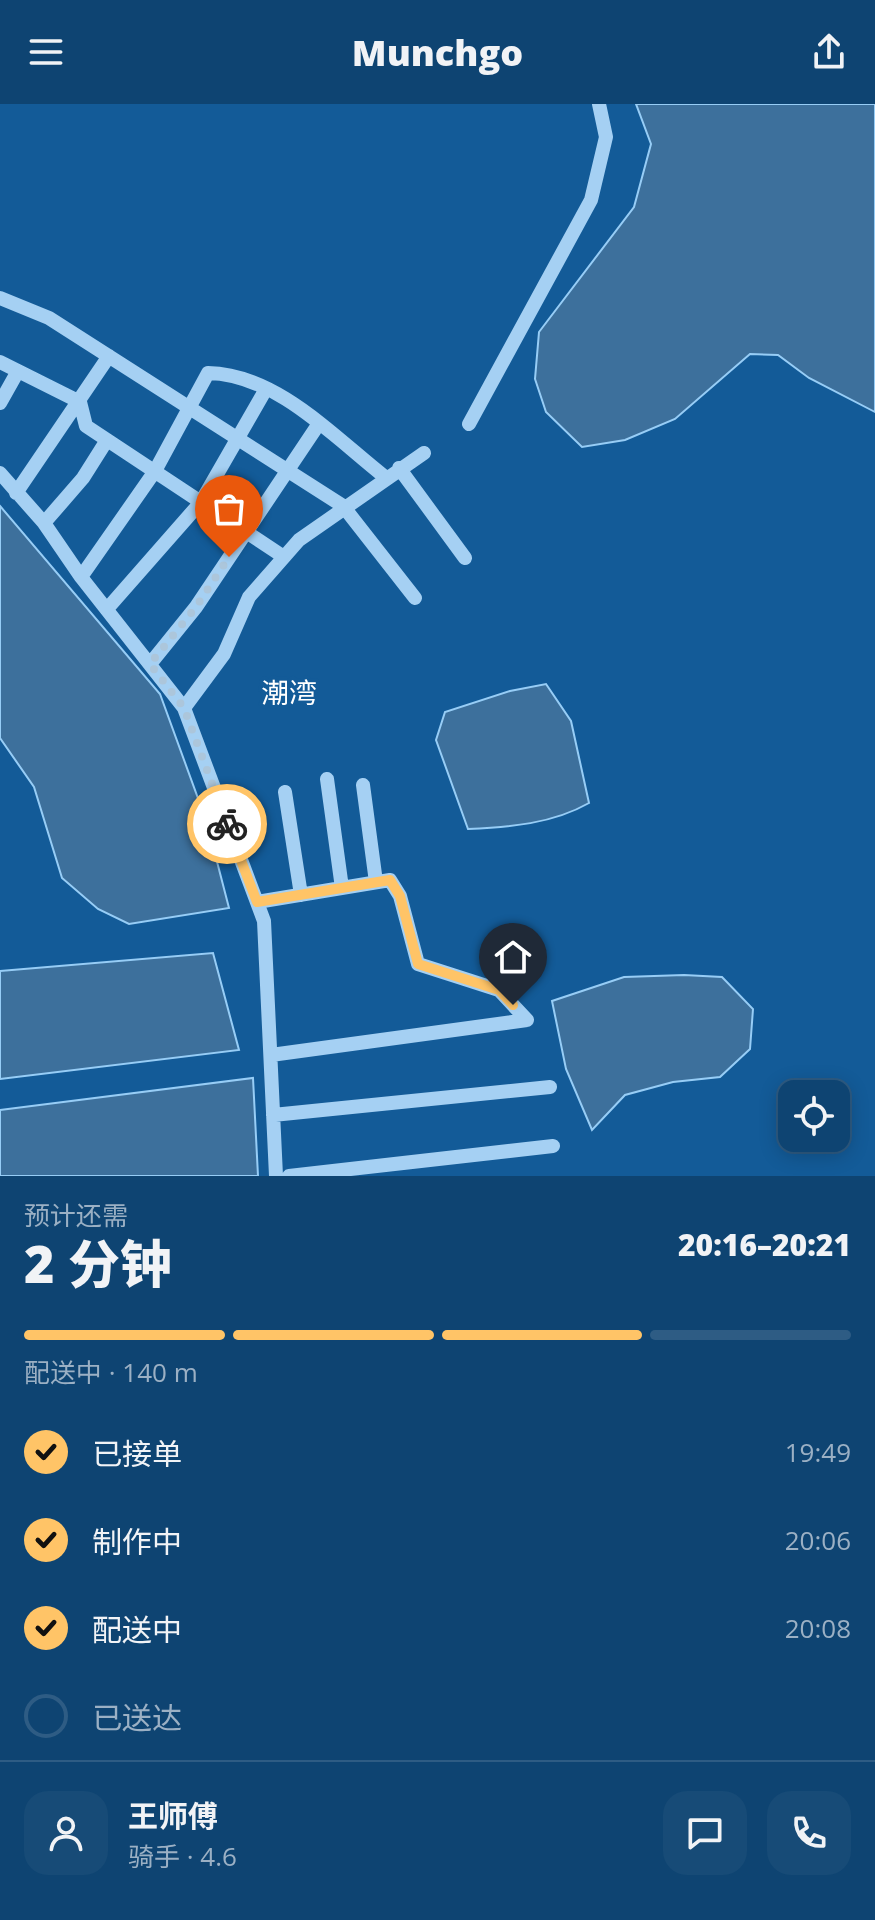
<!DOCTYPE html>
<html lang="zh">
<meta charset="utf-8">
<style>
:root{--surface:#0e4472;--page:#174b77;--text:#f1f3f6;--muted:#9bb0c4;--line:#2e5c84;--accent:#ffc467}
body{margin:0;font-family:"Open Sans","Noto Sans SC",sans-serif;background:var(--page);color:var(--text);height:100vh;display:flex;flex-direction:column;font-size:30px;white-space:nowrap}
*{box-sizing:border-box;margin:0}
p{font-size:26px;color:var(--muted)}
.icon{flex:none;width:44px;height:44px;fill:none;stroke:currentColor;stroke-width:2;stroke-linecap:round;stroke-linejoin:round}
.map{position:relative;height:1072px;overflow:hidden}
.panel{display:flex;flex-direction:column;background:var(--surface);flex:1}
.panel>*{flex:none}
.tools{position:absolute;left:778px;top:976px;display:grid;gap:16px}
.tools a{display:grid;place-items:center;width:72px;height:72px;border-radius:16px;background:var(--surface);box-shadow:0 4px 20px #0003,0 0 0 2px var(--line);font-size:40px}
.pin{position:absolute;display:grid;place-items:center;width:68px;height:68px;color:#fff;margin:-82px -34px;border-radius:50% 50% 50% 0;rotate:-45deg;box-shadow:0 0 8px #0007}
.pin .icon{rotate:45deg}
.courier{position:absolute;display:grid;place-items:center;width:80px;height:80px;margin:-40px;border:6px solid #ffc467;border-radius:50%;background:#fff;color:#222;box-shadow:0 2px 10px #0007}
.headline em{font-style:normal;font-weight:800}
.headline div{display:flex;flex-direction:column-reverse}
.headline{display:flex;align-items:center;justify-content:space-between;height:136px;padding:0 24px}
h1{font-size:52px;font-weight:800;line-height:60px}
.bar{display:grid;grid-template-columns:repeat(4,1fr);gap:12px 8px;align-content:center;height:96px;padding:0 24px}
.bar i{height:10px;border-radius:6px;background:var(--line)}
.bar .active{background:var(--accent)}
.bar p{grid-column:span 4}
.line{display:flex;align-items:center;gap:20px;padding:0 24px;border-top:2px solid var(--line)}
.line div{flex:1}
.round{display:grid;place-items:center;flex:none;width:84px;height:84px;border-radius:24px;background:var(--page)}
ol{padding:0 24px;list-style:none}
li{display:flex;align-items:center;gap:24px;height:88px}
li p{margin-inline-start:auto}
li .icon{padding:8px;border-radius:50%;background:var(--accent);color:#111;stroke-width:4}
li:last-child{color:var(--muted)}
li i{width:44px;height:44px;border:4px solid var(--line);border-radius:50%}
header{display:flex;justify-content:space-between;align-items:center;height:104px;padding:0 24px;background:var(--surface);font-size:36px;font-weight:800}
.map>svg:first-child{display:block}
</style>
<header><svg class="icon" aria-label="menu" viewBox="0 0 24 24"><path d="M4 6h16M4 12h16M4 18h16"/></svg>Munchgo<svg class="icon" aria-label="share" viewBox="0 0 24 24"><path d="M12 15V3M7 8l5-5 5 5M5 13v7h14v-7"/></svg></header>
<div class="map">
<svg width="875" height="1072" viewBox="0 0 875 1072">
<rect width="100%" height="100%" fill="#135b98"/>
<path fill="#3d709c" stroke="#97cdf6" stroke-width="2" d="M636 0H875V308L809 274 778 251 750 250 675 315 625 336 582 343 546 308 535 275 539 228 634 103 651 40Z
M0 402 160 590 207 719 229 804 129 820 98 805 62 774 34 683 0 634Z
M546 580 571 617 589 699C552 720 510 723 468 725L436 636 445 608 510 587Z
M213 849 239 946 0 975V867Z
M684 871 722 873 753 905 750 945 720 973 673 978 625 991 592 1026 566 965 552 897 624 873Z
M253 974 258 1072H0V1006Z"/>
<g fill="none" stroke-linecap="round" stroke-linejoin="round">
<path stroke="#a5d0f3" stroke-width="14" d="M0 194 49 214 343 402 415 494
M0 258 80 298 86 322 284 453
M0 299 18 267
M469 320 591 96 606 33 599 0
M399 364 465 454
M0 369 44 419 81 473 184 604 264 817 276 1072
M16 389 109 252
M44 419 83 374 107 336
M81 473 155 367 208 269C276 270 334 333 385 373
M107 505 201 398 266 285
M150 560 196 503 318 321
M184 604 224 550 249 493 299 436 424 349
M327 675 342 784
M363 681 376 778
M285 688 301 791
M257 798 390 776 400 792 418 860 499 886 527 916
M271 951 527 916
M273 1011 550 983
M289 1072 553 1042"/>
</g>
<g fill="none" stroke-linecap="round" stroke-linejoin="round">
<path stroke="#acc6db" stroke-width="8" stroke-dasharray="0 14.4" d="M227 720 184 604 150 560 196 503 229 453"/>
<path stroke="#ffc467" stroke-width="10" d="M227 720 257 798 390 776 400 792 418 860 499 886 513 901"/>
</g>
<g text-anchor="middle" dominant-baseline="central" stroke-width="8" stroke-linejoin="round" paint-order="stroke">
<g font-size="28" fill="#fff" stroke="#135b98">
<text x="289" y="588">潮湾</text>
</g>
</g>
</svg>
<div class="tools">
<a><svg class="icon" aria-label="locate" viewBox="0 0 24 24"><circle cx="12" cy="12" r="6"/><path d="M12 2v4M12 18v4M2 12h4M18 12h4"/></svg></a>
</div>
<div class="pin" style="left:229px;top:453px;background:#ea580c"><svg class="icon" aria-label="bag" viewBox="0 0 24 24"><path d="M5 8h14l-1 12H6zM9 8a3 3 0 0 1 6 0"/></svg></div>
<div class="pin" style="left:513px;top:901px;background:#1f2937"><svg class="icon" aria-label="home" viewBox="0 0 24 24"><path d="M3 11l9-7 9 7M6 9v11h12V9"/></svg></div>
<div class="courier" style="left:227px;top:720px"><svg class="icon" aria-label="bike" viewBox="0 0 24 24"><circle cx="6" cy="16" r="4"/><circle cx="18" cy="16" r="4"/><path d="M6 16l4-8h5l3 8M10 8l3 8H6M13 5h3"/></svg></div>
</div>
<section class="panel">
<div class="headline"><div><h1>2 分钟</h1><p>预计还需</p></div><em>20:16–20:21</em></div>
<div class="bar"><i class="active"></i><i class="active"></i><i class="active"></i><i></i><p>配送中 · 140 m</p></div>
<ol>
<li><svg class="icon" aria-label="check" viewBox="0 0 24 24"><path d="M5 12l5 5 9-10"/></svg>已接单<p>19:49</p></li>
<li><svg class="icon" aria-label="check" viewBox="0 0 24 24"><path d="M5 12l5 5 9-10"/></svg>制作中<p>20:06</p></li>
<li><svg class="icon" aria-label="check" viewBox="0 0 24 24"><path d="M5 12l5 5 9-10"/></svg>配送中<p>20:08</p></li>
<li><i></i>已送达</li>
</ol>
<div class="line" style="height:144px"><a class="round"><svg class="icon" aria-label="person" viewBox="0 0 24 24"><circle cx="12" cy="8" r="4"/><path d="M4 21q1-7 8-7t8 7"/></svg></a><div><b>王师傅</b><p>骑手 · 4.6</p></div><a class="round"><svg class="icon" aria-label="chat" viewBox="0 0 24 24"><path d="M4 5h16v11H9l-5 4z"/></svg></a><a class="round"><svg class="icon" aria-label="phone" viewBox="0 0 24 24"><path d="M5 4h4l2 5-3 2q2 4 5 5l2-3 5 2v4C11 20 4 13 5 4z"/></svg></a></div>
</section>
